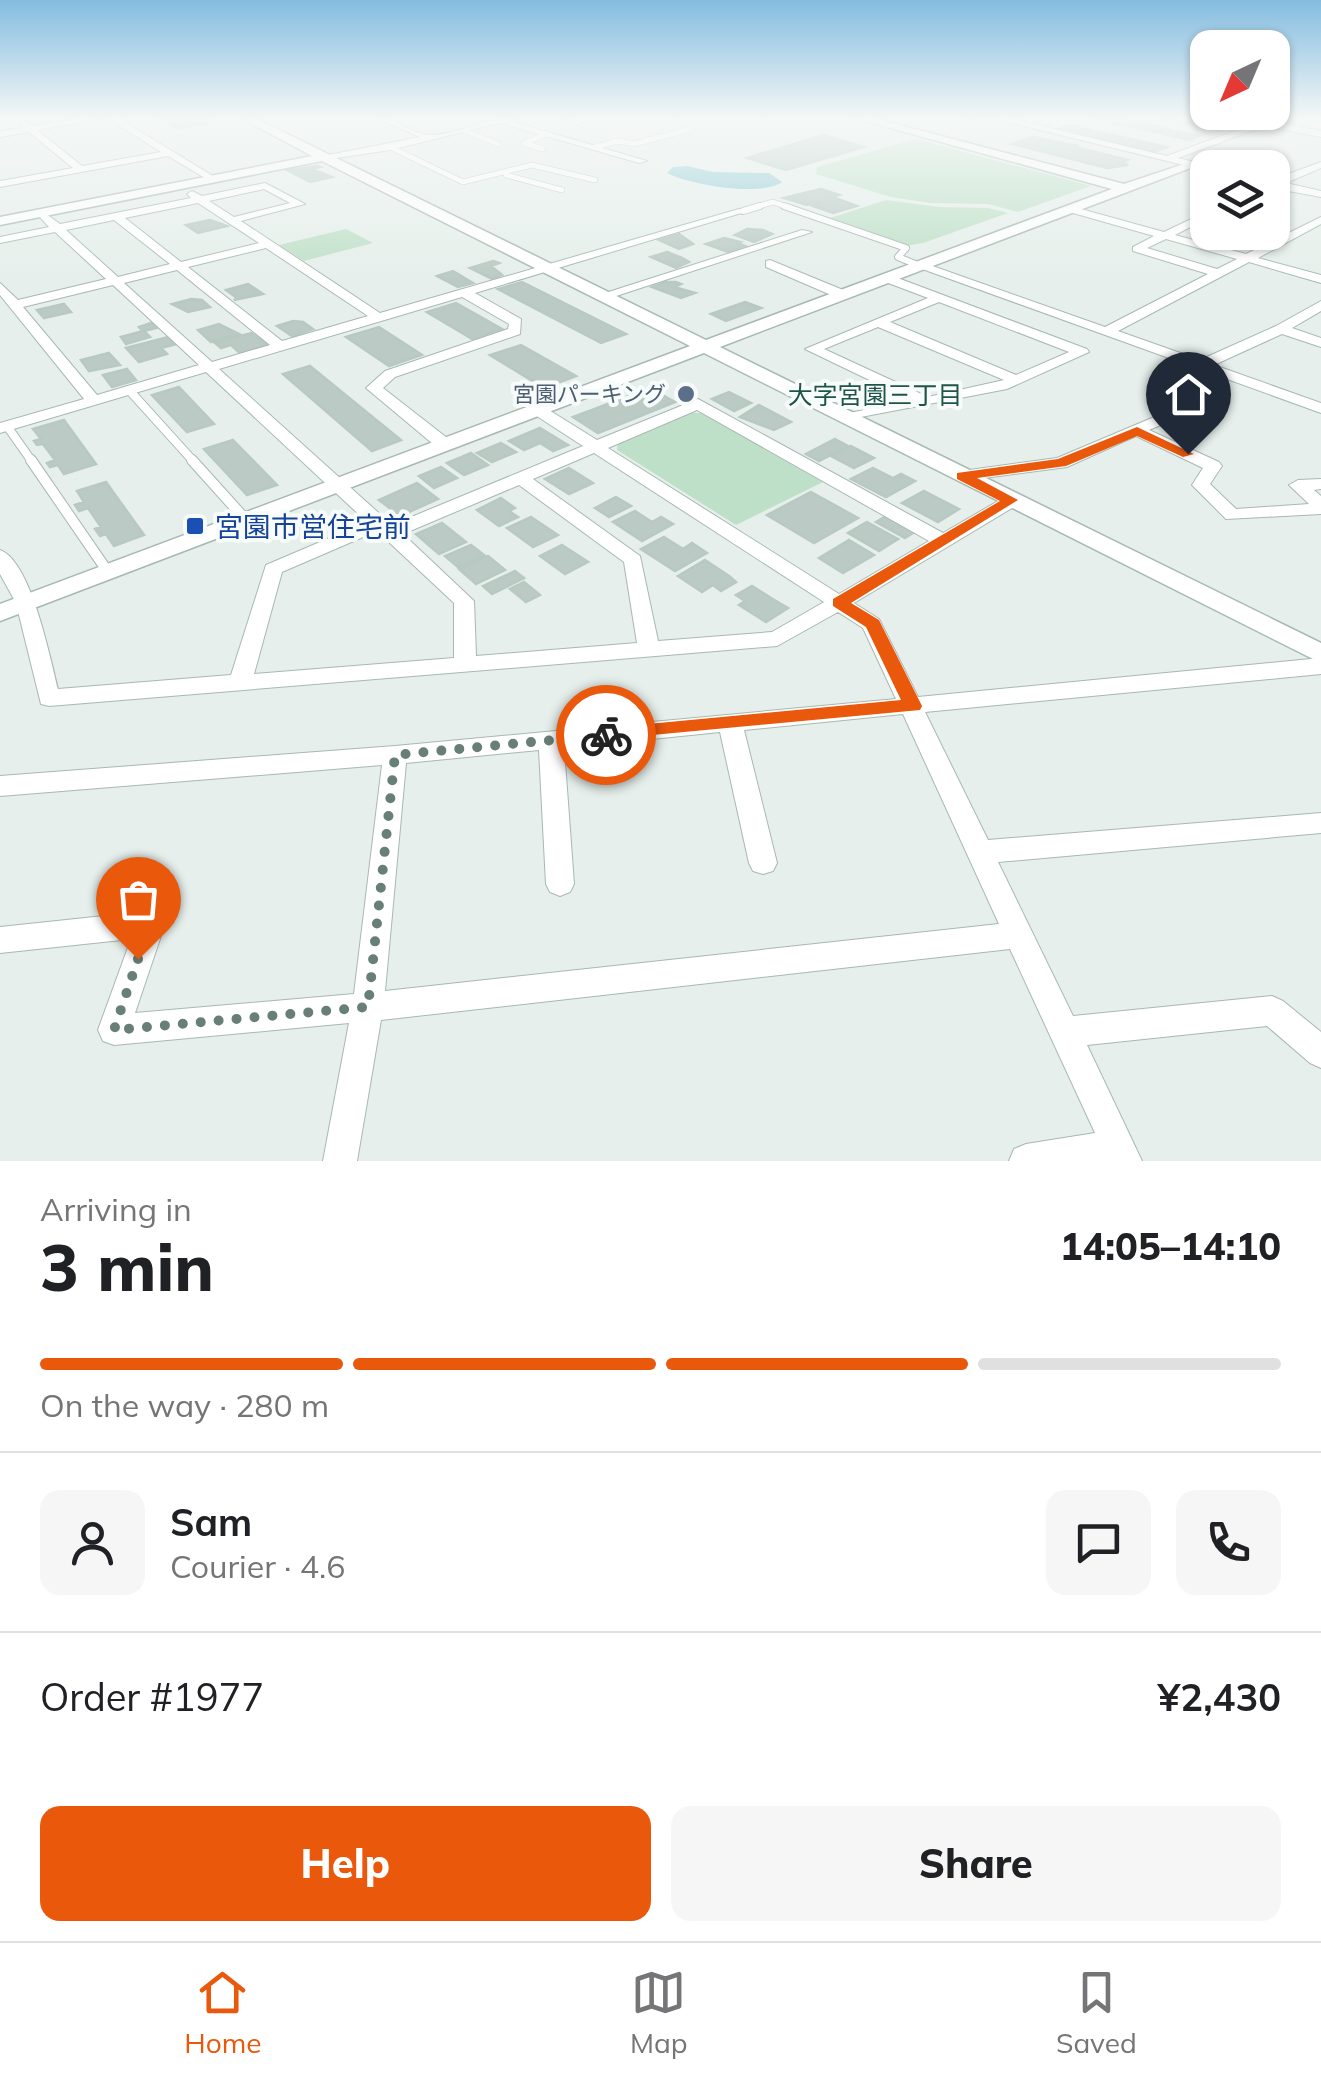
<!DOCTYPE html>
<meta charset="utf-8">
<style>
:root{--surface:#fff;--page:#f6f6f6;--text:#202124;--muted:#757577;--line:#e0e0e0;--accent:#ea580c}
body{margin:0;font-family:Mulish,"Noto Sans JP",sans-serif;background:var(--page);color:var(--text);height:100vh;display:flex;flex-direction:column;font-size:38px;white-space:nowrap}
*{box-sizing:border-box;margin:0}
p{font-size:32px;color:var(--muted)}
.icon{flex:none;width:55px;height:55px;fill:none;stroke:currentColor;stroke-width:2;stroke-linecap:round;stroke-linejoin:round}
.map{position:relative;height:1161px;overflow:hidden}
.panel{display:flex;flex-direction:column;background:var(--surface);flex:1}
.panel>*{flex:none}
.needle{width:65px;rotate:224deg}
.fabs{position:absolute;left:1190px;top:30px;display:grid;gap:20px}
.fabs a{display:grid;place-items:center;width:100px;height:100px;border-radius:20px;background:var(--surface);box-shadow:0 2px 8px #0004;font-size:50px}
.pin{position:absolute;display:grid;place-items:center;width:85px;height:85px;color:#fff;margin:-102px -42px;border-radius:50% 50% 50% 0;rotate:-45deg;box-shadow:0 0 10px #0007}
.pin .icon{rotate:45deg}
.courier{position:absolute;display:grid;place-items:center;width:100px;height:100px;margin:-50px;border:8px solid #ea580c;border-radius:50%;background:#fff;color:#222;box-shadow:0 2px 12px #0007}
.head em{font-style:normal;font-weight:800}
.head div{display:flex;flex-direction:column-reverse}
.head{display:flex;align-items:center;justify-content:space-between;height:170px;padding:0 40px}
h1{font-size:65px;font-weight:800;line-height:75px}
.bar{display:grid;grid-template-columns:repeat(4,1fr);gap:15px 10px;align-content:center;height:120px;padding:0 40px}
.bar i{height:12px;border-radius:8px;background:var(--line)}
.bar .active{background:var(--accent)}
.bar p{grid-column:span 4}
.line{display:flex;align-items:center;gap:25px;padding:0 40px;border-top:2px solid var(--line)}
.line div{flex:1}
.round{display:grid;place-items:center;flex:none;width:105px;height:105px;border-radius:20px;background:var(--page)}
.button{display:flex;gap:20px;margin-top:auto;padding:20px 40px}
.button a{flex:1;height:115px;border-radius:20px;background:var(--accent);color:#fff;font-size:40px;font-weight:800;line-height:115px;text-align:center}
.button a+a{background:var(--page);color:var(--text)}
.menu{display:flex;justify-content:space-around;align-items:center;height:140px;border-top:2px solid var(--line);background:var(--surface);font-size:28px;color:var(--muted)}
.menu a{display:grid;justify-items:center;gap:5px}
.menu .active{color:var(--accent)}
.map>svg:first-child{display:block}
</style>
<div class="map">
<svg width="1321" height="1161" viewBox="0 0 1321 1161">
<rect width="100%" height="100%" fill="#e6efeb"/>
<path fill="#bfe0c8" d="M916 139 1091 186 1018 212 988 204 930 203 891 197 816 174 817 167Z
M886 200 939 207 988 208 1008 213 923 243 899 247 824 220Z
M346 229 373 243 304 261 279 245Z
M692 413H702L823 482 736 525 617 450 618 442Z"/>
<path fill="#8ec9d4" d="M687 166 713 172 769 173 782 182C761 197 690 185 667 173L673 167Z"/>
<path fill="#bbcac4" stroke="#b8c9c2" stroke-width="2.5" d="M160 118H207L214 122 177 128Z
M1093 118H1116L1199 136 1190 140Z
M1160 118H1201L1233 125 1218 130Z
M1070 126 1086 129 1167 147 1154 152 1057 129Z
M823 135 864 147 786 170 747 158Z
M1033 137 1079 146 1075 147 1128 160 1122 163 1128 165 1107 168 1012 144Z
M317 166 320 167 311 169 332 177 310 182 287 170Z
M821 189 839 195 832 197 857 206 833 213 813 206 822 203 818 202 807 205 784 198Z
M210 220 227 226 198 233 186 225Z
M747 229 763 230 772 234 754 242 735 235Z
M679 234 693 244 679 249 659 240Z
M724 238 740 242 737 243 745 246 728 252 706 244Z
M667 252 682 258 689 262 676 268 651 257Z
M493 261 499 263 491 266 502 275 492 279 470 268Z
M453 271 473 283 458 287 437 276Z
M522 282 626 334 601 343 498 289Z
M666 282H676L681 284 674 287 695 293 681 298 652 287Z
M248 284 263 294 234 300 237 298 226 290Z
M191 299 202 300 210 307 188 312 172 304Z
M745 302 761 308 726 321 711 314Z
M456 303 502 329 472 339 427 312Z
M64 304 71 312 44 318 37 310Z
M293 321 303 322 313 329 292 336 277 326Z
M151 323 156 328 144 331 150 337 126 344 121 337 143 331 139 327Z
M219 324 239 334 211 342 198 330Z
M379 327 422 355 389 366 346 337Z
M251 333 267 345 240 353 231 345 221 348 215 343Z
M169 337 176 344 161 348 167 354 139 362 126 348Z
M521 345 576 376 544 388 490 355Z
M109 353 120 365 89 371 81 360Z
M310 366 401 440 372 451 283 374Z
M127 369 136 380 112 387 103 375Z
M179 387 214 424 187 432 152 395Z
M650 388 675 402 598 433 573 417Z
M729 392 751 403 734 411 712 399Z
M759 405 791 422 774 430 740 417Z
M64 420 96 464 64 474 58 465 50 467 47 463 55 460 43 444 37 445 34 441 41 439 33 429Z
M540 428 568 445 553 451 540 443 524 450 509 441Z
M835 439 848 446 819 461 806 454Z
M233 440 277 485 247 495 204 449Z
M501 443 516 452 492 462 477 453Z
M851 446 874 458 854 468 831 456Z
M471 453 488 465 464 475 447 463Z
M441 467 457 478 434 488 419 476Z
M569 468 593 483 569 494 545 479Z
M873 468 893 478 901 474 915 481 886 497 851 479Z
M106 482 144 535 114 546 106 534 100 536 95 529 101 527 88 508 79 511 75 505 84 502 77 491Z
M417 483 438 499 400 516 379 500Z
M924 491 959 509 938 522 902 503Z
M811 492 858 518 814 543 767 515Z
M616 497 631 506 609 517 595 508Z
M501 498 515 508 509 511 518 517 499 526 477 510Z
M635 511 652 522 661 517 673 524 642 541 613 522Z
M888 515 916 531 905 538 876 522Z
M531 517 558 535 533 547 507 528Z
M867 522 898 539 879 551 848 533Z
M442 523 466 542 439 554 416 534Z
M664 537 683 549 692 543 707 553 675 571 641 549Z
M849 540 874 555 843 573 819 558Z
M471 545 484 555 458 567 445 556Z
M562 545 588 562 565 574 540 556Z
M488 556 505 570 476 584 459 569Z
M705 560 729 576 736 582 721 591 713 585 702 592 678 576Z
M515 571 524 578 492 594 483 586Z
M524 582 540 595 526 602 510 589Z
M752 586 771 598 788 608 766 622 739 605 745 601 736 595Z"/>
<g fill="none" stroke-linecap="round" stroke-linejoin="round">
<g stroke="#a8b8b2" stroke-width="6">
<path id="service-far3" d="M677 120 682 118
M465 131 498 144
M390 147 463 182 532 165 595 180
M595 147 618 141 634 144 690 129
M543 149 524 143 547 134
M506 175 562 190
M752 208 773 202 791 208"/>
</g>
<g stroke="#a8b8b2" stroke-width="8">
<path id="service-far2" d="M784 206 906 248 898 257 920 266
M743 211 760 206"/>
</g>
<g stroke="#a8b8b2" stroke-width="10">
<path id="service-far1" d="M129 390 195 463
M7 426 33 463"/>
</g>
<g stroke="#a8b8b2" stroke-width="12">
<path id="service" d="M31 460 108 572
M192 460 246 520"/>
</g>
<g stroke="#a8b8b2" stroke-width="2">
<path id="minor" d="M80 118H102L37 130 82 166 161 152 107 118H118L218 179 210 181 168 156 0 187V181L73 168 29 132 0 137V131L23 128 20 124 24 121 32 126Z
M377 118C397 118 411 134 430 135 451 136 488 118 516 118L510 121 647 161 639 163 500 123 390 150 323 160 318 157 420 137Z
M560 118 583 122 579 125Z
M991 118H1008L1167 156 1264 120 1321 131V137L1265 126 1178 158 1211 166 1208 171Z
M1321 162V168L1286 183 1321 191V197L1272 188V180Z
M265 183 305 204 241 221 380 313 739 209 748 211 475 293 521 319 520 334 395 377 383 388 451 441V449H439L366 388 385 371 508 329 509 324 462 297 219 369 392 525 583 446 532 413V407H544L597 440 698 399 943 533 1005 497H1017L1020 501 1017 505 854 603 879 619 918 697 1321 658V674L925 712 988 840 1321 813V833L998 862 1073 1016 1272 996 1283 1001 1321 1032V1068L1310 1063 1267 1026 1087 1045 1142 1161H1009L1014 1149 1026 1144 1095 1133 1010 949 381 1020 357 1161H323L349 1023 114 1045 103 1041 98 1030 131 939 0 953V927L151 911 161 915 165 924 135 1013 354 994 382 765 0 796V776L395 746 896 699 863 628 838 612 777 646 49 706 41 704 16 603 0 574V550C31 561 50 658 58 689L231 675 266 565 367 522 206 372 0 433V423L84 399 0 295V283L18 300 106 279 55 232 0 243V237L49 227 36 213 41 210 60 224 191 198 187 194 192 191 202 196ZM264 189 290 203 234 217 209 201ZM198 203 259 243 181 262 125 218ZM114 220 170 264 118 277 66 230ZM266 248 368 316 282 341 188 267ZM177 270 270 345 212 362 124 283ZM113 285 199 365 97 395 23 307ZM697 410 929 541 839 594 608 448ZM594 453 824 602 772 632 658 641 640 556 533 479ZM519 485 624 562 637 643 476 656 474 601 403 534ZM377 531 454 603V658L254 674 282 572ZM903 714 999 924 385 991 406 763 539 750 546 884 550 892 560 896 570 892 574 884 564 748 720 732 749 863 753 871 763 874 773 871 777 863 744 730Z
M1070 206 1164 232 1208 211V218L1175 235 1246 254 1321 217V224L1258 258 1321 275V283L1249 262 1118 331 1200 360 1276 326 1321 301V311L1292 328 1321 338V347L1282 334 1214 365 1321 403V413L914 266 924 263 1105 327 1208 274 1133 251V247L1154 236 1066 211V207ZM1166 239 1237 259 1217 269 1147 248Z
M802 230 812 232 607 299 596 296Z
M770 260 848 292 849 295 838 298 766 267V261Z
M887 274 1087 349 1089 352 1007 389 840 421V415L911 400 805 349 928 298 883 281V275ZM939 302 1069 352 1016 375 890 322ZM878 327 1004 380 928 397 824 349Z
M1178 407 1186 412 1184 415 1149 430 1219 462 1222 466 1210 484 1236 509 1309 504 1289 485 1298 480 1321 479V489L1314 490 1321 496V514L1226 519 1192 485 1203 468 1136 436 1067 467 962 481 953 476 962 471 1057 458Z"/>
</g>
<g stroke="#a8b8b2" stroke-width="3">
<path id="tertiary" d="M241 118H255L706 340 1112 189 854 118H873L1124 184 1193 161V167L720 347 1321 643V663L704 353 0 621V604L690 346 322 161 0 225V217L312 156Z"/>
</g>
<path stroke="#86b3a5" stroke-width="2.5" stroke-dasharray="2.5 4" stroke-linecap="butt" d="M966 118 982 121"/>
<use href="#service-far3" stroke="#fff" stroke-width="5"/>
<use href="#service-far2" stroke="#fff" stroke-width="6"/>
<use href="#service-far1" stroke="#fff" stroke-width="8"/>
<use href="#service" stroke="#fff" stroke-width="10"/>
<use href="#minor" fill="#fff" fill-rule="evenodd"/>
<use href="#tertiary" fill="#fff" fill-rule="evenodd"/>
</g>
<linearGradient id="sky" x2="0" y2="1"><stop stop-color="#84bce0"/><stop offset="0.42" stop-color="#f4f8f6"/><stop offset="1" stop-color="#f4f8f6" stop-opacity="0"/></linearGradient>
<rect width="1321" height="281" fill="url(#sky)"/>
<path fill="#ea580c" d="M1137 427 1194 454 1183 457 1137 436 1066 466 977 478 1018 500 851 603 879 620 922 706 920 710 599 740 596 735 606 728 901 700 866 627 833 606V599L1000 501 957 479V473L1058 459Z"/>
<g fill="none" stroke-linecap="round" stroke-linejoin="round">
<path stroke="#687f78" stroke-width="10" stroke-dasharray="0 18" d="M138 959 114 1030 368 1007 395 755 606 735"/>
</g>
<circle fill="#5c6f8a" stroke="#f7fbf9" stroke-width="4" cx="686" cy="394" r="10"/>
<rect fill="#1a4fb4" stroke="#f7fbf9" stroke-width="4" x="185" y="516" width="20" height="20" rx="5"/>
<g text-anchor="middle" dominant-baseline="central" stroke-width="8" stroke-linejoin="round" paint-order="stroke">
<g font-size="22" fill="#4e5e75" stroke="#f7fbf9" text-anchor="end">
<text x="666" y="394">宮園パーキング</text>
</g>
<g font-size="25" fill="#1f5548" stroke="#f7fbf9">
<text x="875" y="394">大字宮園三丁目</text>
</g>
<g font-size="28" fill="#164399" stroke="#f7fbf9" text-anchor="start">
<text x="215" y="526">宮園市営住宅前</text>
</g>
</g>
</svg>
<div class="fabs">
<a><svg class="needle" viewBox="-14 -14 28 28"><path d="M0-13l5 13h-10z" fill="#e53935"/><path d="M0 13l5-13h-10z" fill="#757577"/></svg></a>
<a><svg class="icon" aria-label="layers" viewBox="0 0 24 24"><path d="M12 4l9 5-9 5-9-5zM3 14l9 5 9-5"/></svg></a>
</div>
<div class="pin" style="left:138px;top:959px;background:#ea580c"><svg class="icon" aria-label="bag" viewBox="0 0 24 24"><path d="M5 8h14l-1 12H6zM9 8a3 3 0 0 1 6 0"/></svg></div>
<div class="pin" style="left:1188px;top:454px;background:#1f2937"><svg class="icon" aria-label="home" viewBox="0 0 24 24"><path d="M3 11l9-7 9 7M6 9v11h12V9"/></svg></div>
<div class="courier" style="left:606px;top:735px"><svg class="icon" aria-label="bike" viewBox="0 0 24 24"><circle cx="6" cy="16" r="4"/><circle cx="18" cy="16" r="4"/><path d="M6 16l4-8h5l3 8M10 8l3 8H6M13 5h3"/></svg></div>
</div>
<section class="panel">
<div class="head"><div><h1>3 min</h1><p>Arriving in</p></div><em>14:05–14:10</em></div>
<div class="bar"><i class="active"></i><i class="active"></i><i class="active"></i><i></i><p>On the way · 280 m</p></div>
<div class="line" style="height:180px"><a class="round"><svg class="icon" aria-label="person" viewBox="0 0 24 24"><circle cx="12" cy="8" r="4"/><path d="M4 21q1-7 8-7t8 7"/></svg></a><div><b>Sam</b><p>Courier · 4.6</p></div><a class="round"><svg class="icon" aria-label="chat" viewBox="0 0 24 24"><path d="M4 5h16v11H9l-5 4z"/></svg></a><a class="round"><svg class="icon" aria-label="phone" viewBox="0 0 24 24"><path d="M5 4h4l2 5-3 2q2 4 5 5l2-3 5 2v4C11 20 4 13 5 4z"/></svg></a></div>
<div class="line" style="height:130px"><div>Order #1977</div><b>¥2,430</b></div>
<div class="button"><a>Help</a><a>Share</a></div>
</section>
<nav class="menu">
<a class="active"><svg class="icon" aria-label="home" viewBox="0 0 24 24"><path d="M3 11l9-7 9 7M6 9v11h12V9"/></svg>Home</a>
<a><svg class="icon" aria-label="map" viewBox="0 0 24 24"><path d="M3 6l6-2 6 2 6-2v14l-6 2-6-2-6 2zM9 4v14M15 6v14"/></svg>Map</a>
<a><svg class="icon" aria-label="saved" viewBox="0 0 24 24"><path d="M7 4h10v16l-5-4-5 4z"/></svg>Saved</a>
</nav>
